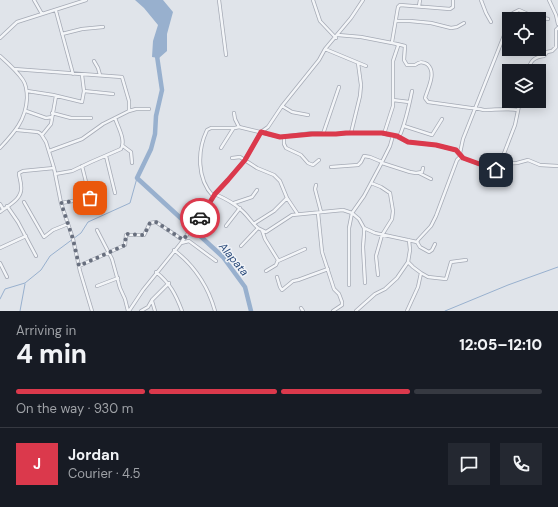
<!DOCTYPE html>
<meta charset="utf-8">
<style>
:root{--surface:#171b24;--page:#242831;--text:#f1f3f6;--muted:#9ea1a6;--line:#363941;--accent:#db394c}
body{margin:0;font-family:"DM Sans",sans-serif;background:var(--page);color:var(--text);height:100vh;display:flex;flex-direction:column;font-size:15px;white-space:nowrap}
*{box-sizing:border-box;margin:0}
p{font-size:13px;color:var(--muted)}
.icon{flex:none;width:22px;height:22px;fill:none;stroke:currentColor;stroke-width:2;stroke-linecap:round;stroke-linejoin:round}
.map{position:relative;height:311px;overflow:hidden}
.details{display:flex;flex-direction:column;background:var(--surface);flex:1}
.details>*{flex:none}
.buttons{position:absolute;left:502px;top:12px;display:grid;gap:8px}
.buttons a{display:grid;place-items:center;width:44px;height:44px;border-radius:0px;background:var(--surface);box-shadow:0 2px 10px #0003;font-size:20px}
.pin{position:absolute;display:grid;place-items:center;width:34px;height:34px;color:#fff;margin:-17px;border-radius:8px;box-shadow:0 2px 6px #0006}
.courier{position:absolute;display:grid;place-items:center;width:40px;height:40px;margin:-20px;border:3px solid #db394c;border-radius:50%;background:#fff;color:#222;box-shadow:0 1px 5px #0007}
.summary em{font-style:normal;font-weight:800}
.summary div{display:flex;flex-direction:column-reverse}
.summary{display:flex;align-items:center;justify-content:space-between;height:68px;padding:0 16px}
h1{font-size:26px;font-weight:800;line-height:30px}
.bar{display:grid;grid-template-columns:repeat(4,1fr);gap:6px 4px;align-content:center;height:48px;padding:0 16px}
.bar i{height:5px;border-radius:3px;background:var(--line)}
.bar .selected{background:var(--accent)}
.bar p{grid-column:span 4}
.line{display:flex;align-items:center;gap:10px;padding:0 16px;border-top:1px solid var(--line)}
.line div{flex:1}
.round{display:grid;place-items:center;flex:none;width:42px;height:42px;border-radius:0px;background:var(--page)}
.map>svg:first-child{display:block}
</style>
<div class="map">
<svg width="558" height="311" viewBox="0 0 558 311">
<rect width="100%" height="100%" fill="#e0e4ea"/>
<path fill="#98b0ce" d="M135 0H163L173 12 167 34V51L159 58 152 57 153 41 158 25 144 8Z"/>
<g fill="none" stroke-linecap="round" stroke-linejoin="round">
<path stroke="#98b0ce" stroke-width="1" d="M0 299 5 289 25 283 41 270 50 256 81 233 88 222 130 203 137 178
M20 311 25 284
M445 311 508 285 558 267"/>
<path stroke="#98b0ce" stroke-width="4.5" d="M157 51V56L162 90 156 116 155 134 151 149 137 178 223 257 245 287 251 311"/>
<g stroke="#a5aab5" stroke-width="4">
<path id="minor" d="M34 0 42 14
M219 0 226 55
M313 0 320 21 336 38
M481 0 486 13 491 22
M549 0 556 15 558 24
M419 6 420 0
M56 11 73 74
M511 19 513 13 519 10 530 15 548 19
M396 21H410L431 23 451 28 457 27 464 23
M62 34 82 29 103 27
M338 35 361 37 397 44 398 46 393 61V106L384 134
M0 38 17 22 86 0
M392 42 398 7 400 5 450 9 453 7V0
M397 44 405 46 404 60 407 65H415C419 62 422 61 427 64 437 72 428 88 425 98L428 102 471 108C476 108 479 109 484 110 495 110 506 108 518 110
M325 49 366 66
M0 56C8 63 17 71 23 80 27 86 27 92 27 98 26 120 14 133 0 148
M94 61 98 68 100 75
M358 63 361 85 360 96 351 133 336 134 312 133 280 137 239 127 235 128H211L207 130C197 151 197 179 213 196L215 194C224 198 233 202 240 209 247 214 251 222 258 228 260 229 264 231 266 232L292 215 343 210 352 213 359 219 364 228 375 233 417 242 418 240 431 226 436 216 457 160 461 156 460 153 463 139 509 23
M14 69 122 77 129 101V111L103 124 82 139 49 151
M528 71C530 61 534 57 544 56L547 52 552 51 556 47V30L558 28
M27 91 53 95 82 102 84 91 82 75
M84 91 113 94
M393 100 409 102
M282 106 292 112 308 115
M26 111 46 118 52 117
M129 111 136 109H149
M52 113 71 118H91
M234 113 235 119 239 127
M404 126 432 135 442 119
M17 130 38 132 41 134 46 142 54 168 61 203 73 239 80 271 92 311
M350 133H382L397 137 408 142 436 145 456 150 460 153
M323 134 339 87
M42 135 51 124 56 96
M398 136 400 135C406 121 409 106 412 91
M284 137V144L286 148 301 155 308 163 313 165 319 160
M123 146 131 152 132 163
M221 148 233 129
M106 156 115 193
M461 156 463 158 495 170 498 169 515 125 520 101
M232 158 240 157 257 168 274 175 280 181 287 198 297 213
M382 163 410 172 416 173 422 172 423 168
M500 164 517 163 528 160 540 165 558 166
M82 166 93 210
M331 167 358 165 361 162 364 156 370 157 382 162
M419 173 431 179
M55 174 72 171 91 162 121 149C126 140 118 127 115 118
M371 183 381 187 390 193 393 211 392 219 382 235 376 256 378 275
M316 185 315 189 321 212
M24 202 44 237 53 230 68 224
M61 203 90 198
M234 203 252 197 257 190
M0 204 3 209
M7 206 18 222 36 256
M0 212C9 205 23 199 21 186 21 181 19 177 19 173L23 171 54 168
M318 213 322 252 334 289 339 294 342 302V305L333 311
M255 223 274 211 287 198
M226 226 240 208
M364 228V234L363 247 365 283
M97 230 112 259 120 288 125 299 128 311
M262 230 265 239 278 260 276 265 266 271
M417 242 420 247 429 252 432 250 435 244
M181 243 189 241 216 261
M241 246 258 228
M0 248 26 236
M174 250C195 266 208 286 215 311
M278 261 305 249
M0 263 7 277
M79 266 125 245 126 235H144L150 223 156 222 183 240
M156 272C170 283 176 295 182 311
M421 273 428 277 446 279 451 262 466 260
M277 277 280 287 282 290 293 281 298 280 328 269
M349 285V228L352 213 364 196 380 166 390 146 392 139V135
M97 286 118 278
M152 301 155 311
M301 308 303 311
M129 311 143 290 181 243 206 209 215 194 245 160 261 132 268 127 282 106 319 60 325 49 351 18 363 0
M141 311 148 307 152 300 169 283
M356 311 375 294 385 289 397 278 408 262 410 250 409 240
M407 311 418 287 421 273 413 267 408 262"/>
</g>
<use href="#minor" stroke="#f3f5f8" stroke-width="2.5"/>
</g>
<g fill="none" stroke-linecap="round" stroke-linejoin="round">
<path stroke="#686f7e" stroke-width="4" stroke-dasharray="0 7.2" d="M90 198 61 203 73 239 79 266 125 245 126 234 144 235 150 223 156 222 183 240 200 218"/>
<path stroke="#db394c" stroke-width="5" d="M200 218 215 194 228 180 245 160 261 132 280 137 312 134H336L346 133H382L397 136 408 142 436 145 456 150 463 158 496 170"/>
</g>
<g text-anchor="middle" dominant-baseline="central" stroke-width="3" stroke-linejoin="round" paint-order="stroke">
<g font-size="11" font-style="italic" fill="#2d4d7c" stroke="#f0f3f8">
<text transform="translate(234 259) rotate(50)">Alapata</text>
</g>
</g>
</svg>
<div class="buttons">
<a><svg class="icon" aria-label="locate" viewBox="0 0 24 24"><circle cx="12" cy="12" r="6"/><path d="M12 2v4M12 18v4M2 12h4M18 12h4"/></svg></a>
<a><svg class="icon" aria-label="layers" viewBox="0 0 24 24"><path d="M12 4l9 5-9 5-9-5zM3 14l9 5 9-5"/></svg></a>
</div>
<div class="pin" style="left:90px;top:198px;background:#ea580c"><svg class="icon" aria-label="bag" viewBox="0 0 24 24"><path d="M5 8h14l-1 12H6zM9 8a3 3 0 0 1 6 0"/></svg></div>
<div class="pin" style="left:496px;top:170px;background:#1f2937"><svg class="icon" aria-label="home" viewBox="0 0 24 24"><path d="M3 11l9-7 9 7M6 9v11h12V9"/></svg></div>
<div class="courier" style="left:200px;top:218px"><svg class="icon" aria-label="car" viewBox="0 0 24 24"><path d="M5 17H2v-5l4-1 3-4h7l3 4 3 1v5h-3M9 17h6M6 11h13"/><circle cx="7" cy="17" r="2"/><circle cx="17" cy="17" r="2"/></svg></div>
</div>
<section class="details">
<div class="summary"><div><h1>4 min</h1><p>Arriving in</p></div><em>12:05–12:10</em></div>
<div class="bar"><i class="selected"></i><i class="selected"></i><i class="selected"></i><i></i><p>On the way · 930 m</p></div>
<div class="line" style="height:72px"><b class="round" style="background:var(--accent);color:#fff">J</b><div><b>Jordan</b><p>Courier · 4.5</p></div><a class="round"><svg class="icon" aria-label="chat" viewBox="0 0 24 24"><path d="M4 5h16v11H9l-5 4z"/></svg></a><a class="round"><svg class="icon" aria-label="phone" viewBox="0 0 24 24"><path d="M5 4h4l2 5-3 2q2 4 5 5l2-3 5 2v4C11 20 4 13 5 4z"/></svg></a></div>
</section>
